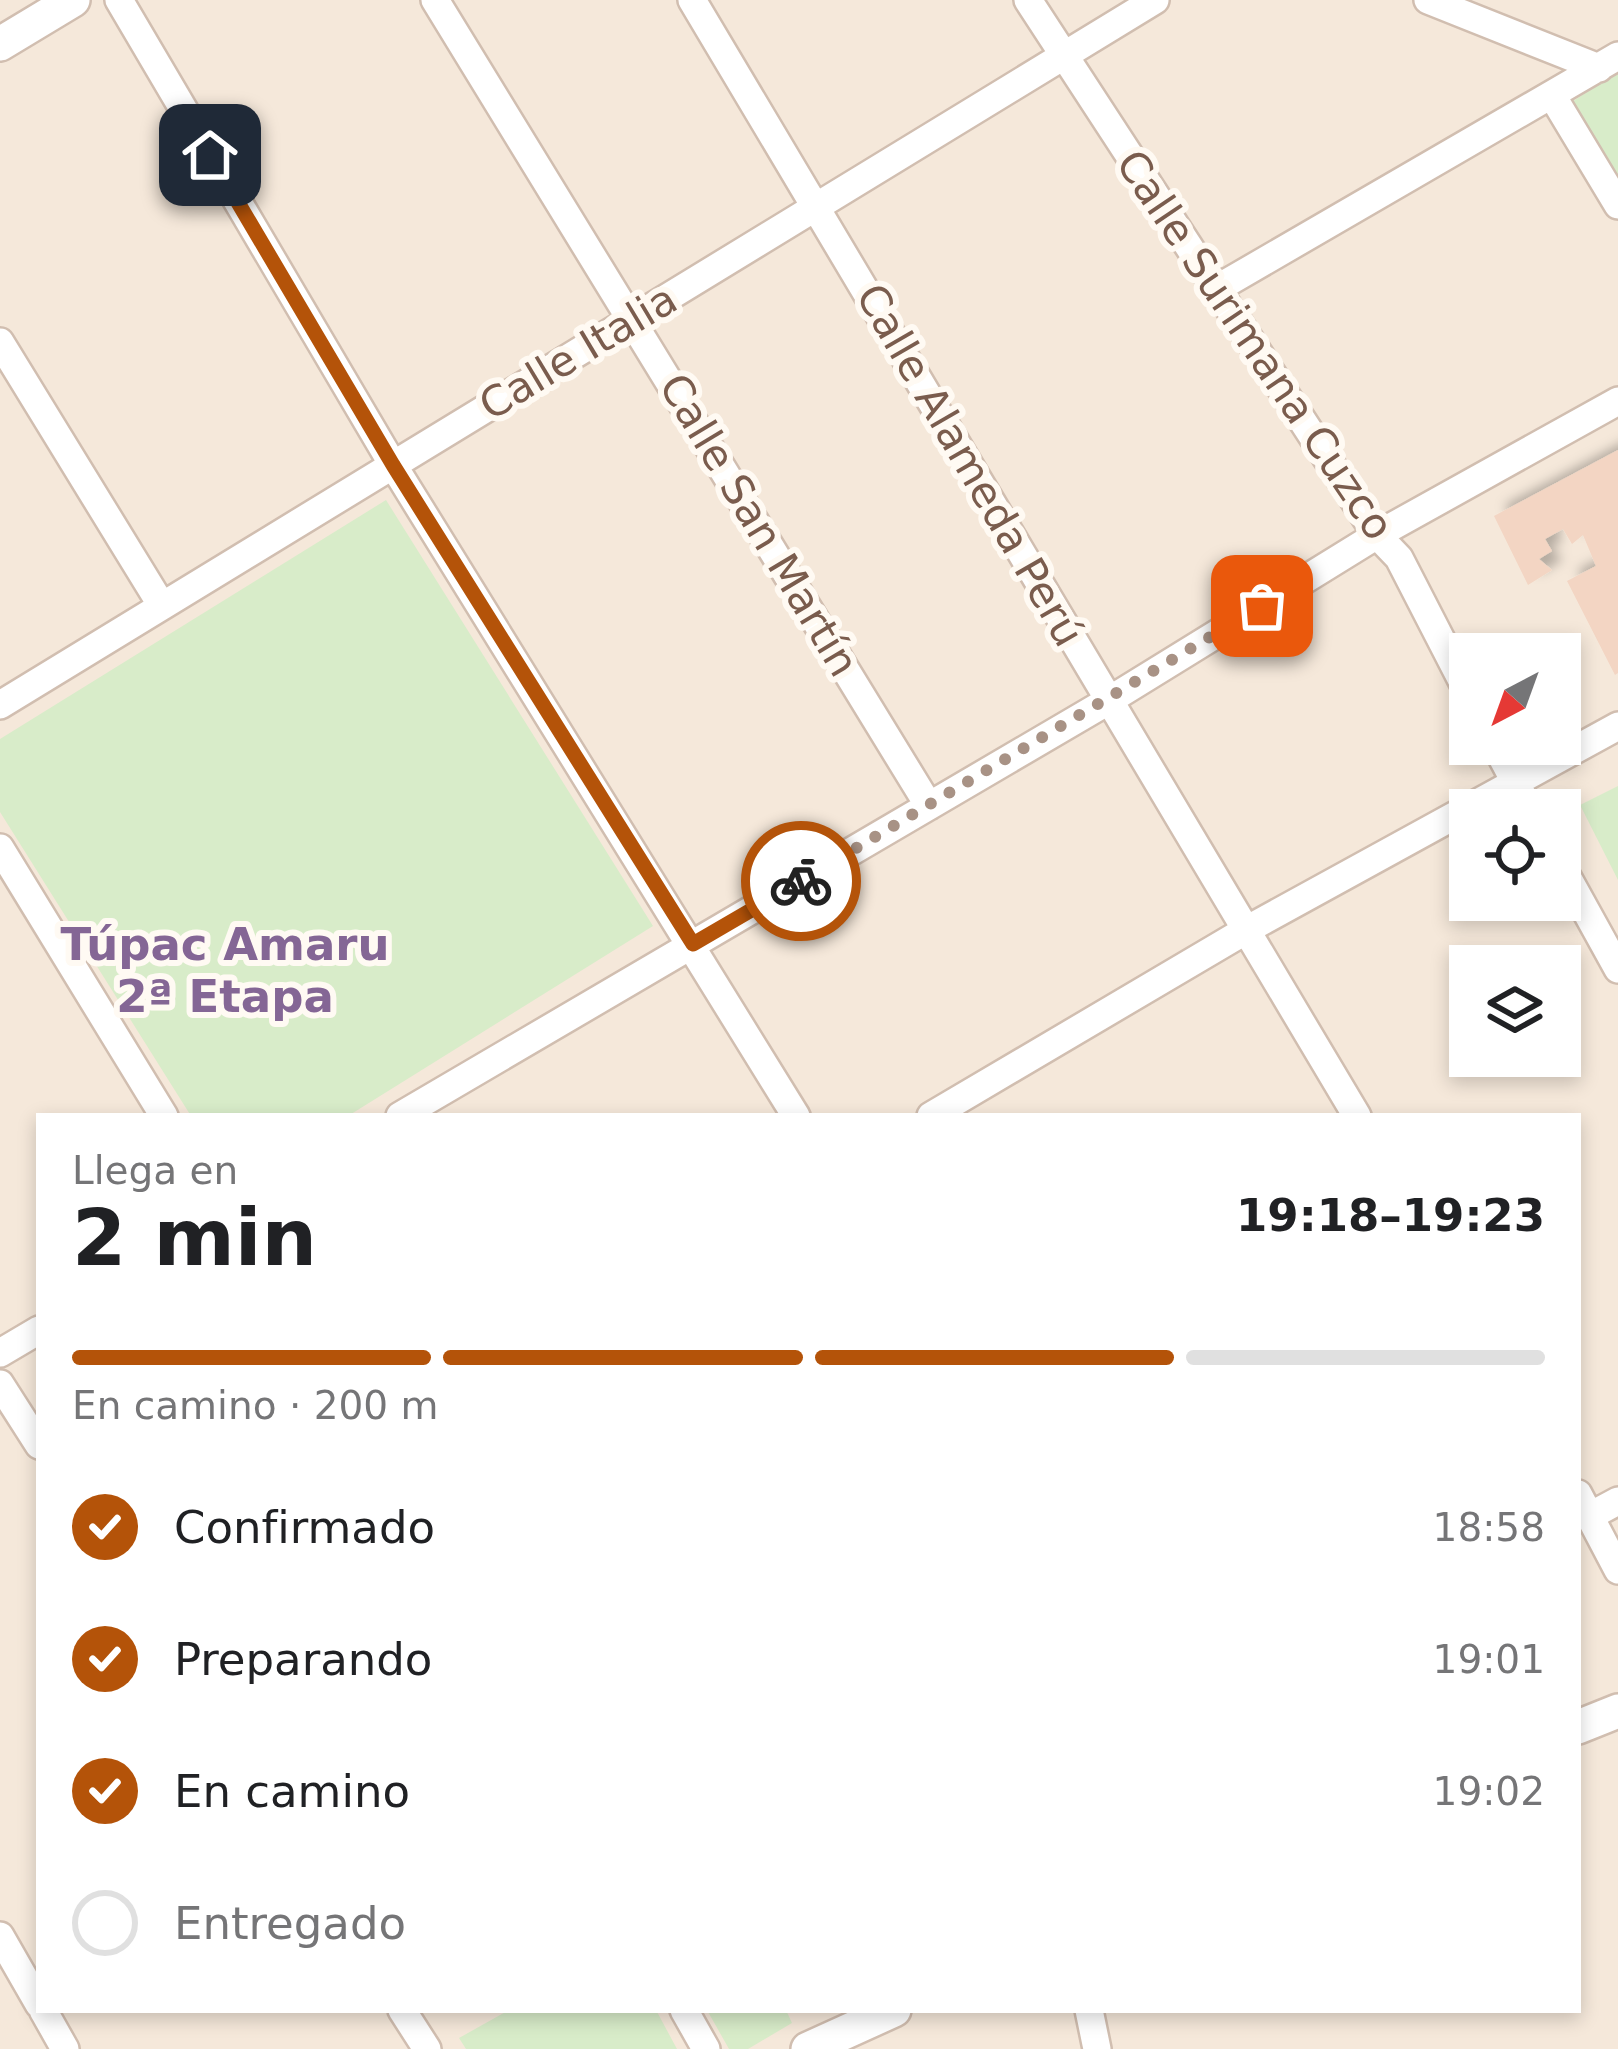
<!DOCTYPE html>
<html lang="es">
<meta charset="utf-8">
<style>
:root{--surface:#fff;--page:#f2f2f2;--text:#202124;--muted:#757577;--line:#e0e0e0;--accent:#b45309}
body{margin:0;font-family:"DejaVu Sans",sans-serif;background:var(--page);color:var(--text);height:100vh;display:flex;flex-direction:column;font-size:45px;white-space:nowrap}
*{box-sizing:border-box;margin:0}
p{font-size:39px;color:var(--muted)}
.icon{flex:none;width:66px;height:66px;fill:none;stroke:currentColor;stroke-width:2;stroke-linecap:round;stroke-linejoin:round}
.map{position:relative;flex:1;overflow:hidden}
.side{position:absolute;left:36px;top:1113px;width:1545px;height:900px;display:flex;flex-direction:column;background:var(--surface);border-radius:0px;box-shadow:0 6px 18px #0003}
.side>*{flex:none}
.needle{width:78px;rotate:221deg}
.tools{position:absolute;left:1449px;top:633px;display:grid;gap:24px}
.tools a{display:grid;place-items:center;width:132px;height:132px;border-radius:0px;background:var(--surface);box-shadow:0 6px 18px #0003;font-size:60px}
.pin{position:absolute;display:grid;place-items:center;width:102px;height:102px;color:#fff;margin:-51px;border-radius:24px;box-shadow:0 6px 18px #0006}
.courier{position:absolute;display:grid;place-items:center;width:120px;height:120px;margin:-60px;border:9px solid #b45309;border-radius:50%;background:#fff;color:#222;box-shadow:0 3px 15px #0007}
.summary em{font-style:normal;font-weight:800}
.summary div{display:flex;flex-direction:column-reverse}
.summary{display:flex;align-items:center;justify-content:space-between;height:204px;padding:0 36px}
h1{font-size:78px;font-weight:800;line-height:90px}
.bar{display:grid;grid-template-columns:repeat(4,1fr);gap:18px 12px;align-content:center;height:144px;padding:0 36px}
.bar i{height:15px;border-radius:9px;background:var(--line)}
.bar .on{background:var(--accent)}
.bar p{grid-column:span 4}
ol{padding:0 36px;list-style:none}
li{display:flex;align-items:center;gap:36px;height:132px}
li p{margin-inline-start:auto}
li .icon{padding:12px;border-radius:50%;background:var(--accent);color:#fff;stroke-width:4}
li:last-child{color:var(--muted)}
li i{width:66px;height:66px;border:6px solid var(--line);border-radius:50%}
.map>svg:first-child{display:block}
</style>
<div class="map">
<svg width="1618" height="2049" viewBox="0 0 1618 2049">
<defs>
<filter id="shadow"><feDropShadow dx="11" dy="-11" stdDeviation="6" flood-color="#0004"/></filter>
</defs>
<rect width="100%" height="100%" fill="#fdf6ec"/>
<path fill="#f5e8da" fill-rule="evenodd" d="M0 0H1618V2049H0ZM1470 654H1560V744H1470ZM1470 810H1560V900H1470ZM1470 966H1560V1056H1470ZM39 1116H1578V2010H39Z"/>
<path fill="#d8ecc9" d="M1618 72V182L1570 103Z
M386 500 653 926 348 1116H191L0 812V739Z
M1618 786V880L1580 805Z
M509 2010H656L677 2049H466L459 2038Z
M707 2010H786L792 2023 748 2049H729Z"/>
<path fill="#f3d5c3" filter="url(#shadow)" d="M1618 450V673L1615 675 1567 581 1596 566 1583 535 1572 544 1563 529 1545 539 1552 551 1539 559 1552 570 1528 585 1494 516Z"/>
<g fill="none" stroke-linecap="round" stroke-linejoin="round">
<g stroke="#d1beb0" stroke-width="32">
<path id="minor" d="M119 0 393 465 796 1116
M435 0 929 806
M692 0 1357 1116
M1028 0 1377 535 1399 558 1470 696
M1428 0 1599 68
M1553 97 1618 205
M1218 288 1618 56
M0 342 162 606
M0 705 1155 0
M1495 744 1530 810
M0 848 164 1116
M1560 864 1618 969
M400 1116 1108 701 1377 535 1618 401
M931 1116 1248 929 1618 726
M0 1353 39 1330
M0 1384 39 1445
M1578 1494 1618 1570
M1590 1516 1618 1501
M0 1936 39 2004
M43 2010 65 2049
M402 2010 427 2049
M684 2010 706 2049
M1089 2010 1097 2049"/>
</g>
<g stroke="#d1beb0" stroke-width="38">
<path id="tertiary" d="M0 44 73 0
M1578 1727 1618 1711
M808 2049 894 2010"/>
</g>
<use href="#minor" stroke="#fff" stroke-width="27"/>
<use href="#tertiary" stroke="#fff" stroke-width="33"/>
</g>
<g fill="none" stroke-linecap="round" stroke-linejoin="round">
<path stroke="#a89285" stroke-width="12" stroke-dasharray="0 21.6" d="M801 881 1262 606"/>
<path stroke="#b45309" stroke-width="15" d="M210 155 393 465 693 944 801 881"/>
</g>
<g text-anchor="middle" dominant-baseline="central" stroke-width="12" stroke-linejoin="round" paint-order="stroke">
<g font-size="42" fill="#7a5c4d" stroke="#fffaf3">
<text transform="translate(1255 345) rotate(56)">Calle Surimana Cuzco</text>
<text transform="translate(578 352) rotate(-31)">Calle Italia</text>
<text transform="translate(970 465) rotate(60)">Calle Alameda Perú</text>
<text transform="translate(759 525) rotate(59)">Calle San Martín</text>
</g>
<g font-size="45" font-weight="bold" fill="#846695" stroke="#fffaf3">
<text x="225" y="944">Túpac Amaru<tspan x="225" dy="52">2ª Etapa</tspan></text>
</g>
</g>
</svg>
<div class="tools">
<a><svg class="needle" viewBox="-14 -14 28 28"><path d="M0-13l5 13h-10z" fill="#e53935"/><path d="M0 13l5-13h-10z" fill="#757577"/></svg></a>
<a><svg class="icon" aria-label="locate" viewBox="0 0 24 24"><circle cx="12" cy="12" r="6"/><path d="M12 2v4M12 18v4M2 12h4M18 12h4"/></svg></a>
<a><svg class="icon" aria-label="layers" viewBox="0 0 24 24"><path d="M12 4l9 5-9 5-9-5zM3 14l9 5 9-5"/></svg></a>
</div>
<div class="pin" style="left:1262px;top:606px;background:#ea580c"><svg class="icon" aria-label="bag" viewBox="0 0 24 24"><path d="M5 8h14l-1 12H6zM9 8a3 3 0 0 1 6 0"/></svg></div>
<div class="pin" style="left:210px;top:155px;background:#1f2937"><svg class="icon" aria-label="home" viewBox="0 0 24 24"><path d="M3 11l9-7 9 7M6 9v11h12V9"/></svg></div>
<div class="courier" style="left:801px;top:881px"><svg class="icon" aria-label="bike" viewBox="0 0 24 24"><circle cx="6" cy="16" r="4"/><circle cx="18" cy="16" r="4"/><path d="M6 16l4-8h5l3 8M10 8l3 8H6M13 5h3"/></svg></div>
<section class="side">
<div class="summary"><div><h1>2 min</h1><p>Llega en</p></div><em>19:18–19:23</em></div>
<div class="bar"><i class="on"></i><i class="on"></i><i class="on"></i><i></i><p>En camino · 200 m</p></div>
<ol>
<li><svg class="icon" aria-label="check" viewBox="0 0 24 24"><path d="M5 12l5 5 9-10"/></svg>Confirmado<p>18:58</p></li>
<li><svg class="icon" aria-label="check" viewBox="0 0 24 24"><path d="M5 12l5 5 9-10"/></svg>Preparando<p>19:01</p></li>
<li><svg class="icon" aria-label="check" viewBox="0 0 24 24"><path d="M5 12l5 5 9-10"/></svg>En camino<p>19:02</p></li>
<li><i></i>Entregado</li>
</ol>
</section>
</div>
